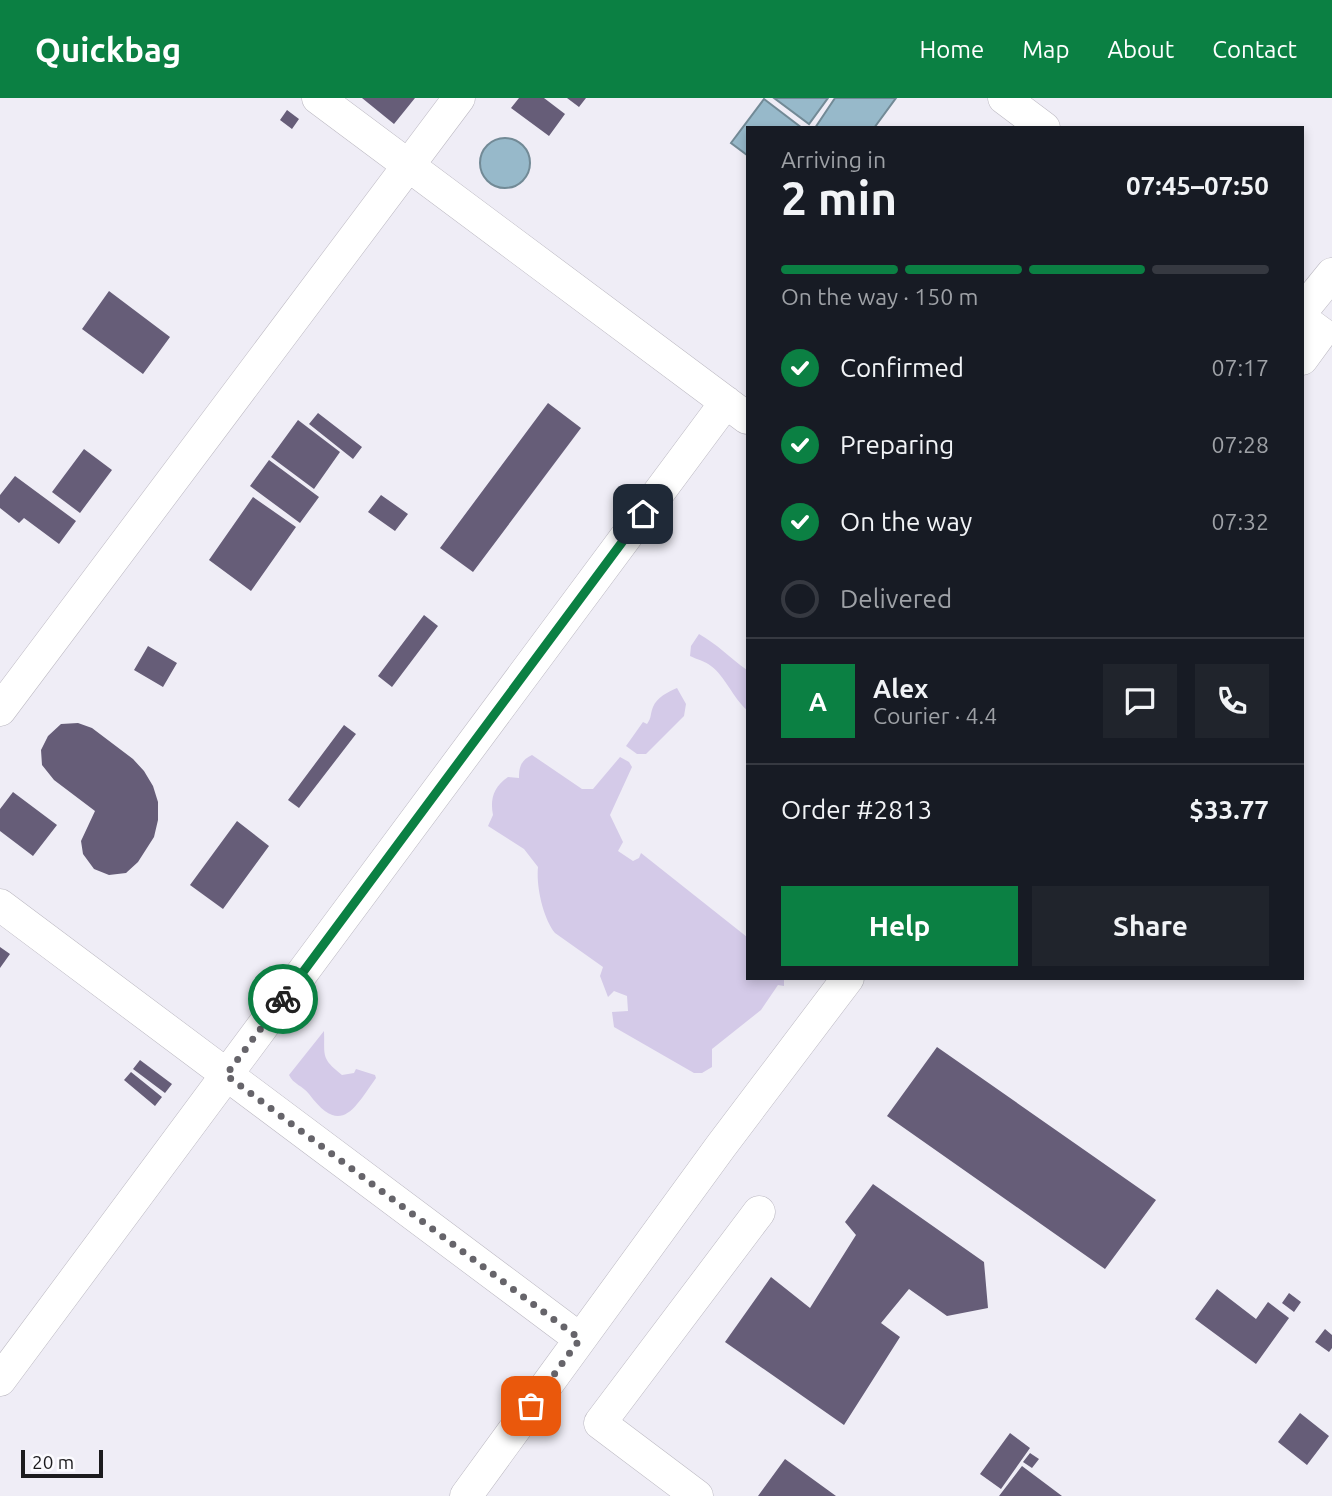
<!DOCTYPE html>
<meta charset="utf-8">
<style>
:root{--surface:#171b24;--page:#20242c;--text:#f1f3f6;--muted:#9ea1a6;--line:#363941;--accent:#0b8043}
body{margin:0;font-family:Ubuntu,sans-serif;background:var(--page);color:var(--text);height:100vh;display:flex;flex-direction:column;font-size:26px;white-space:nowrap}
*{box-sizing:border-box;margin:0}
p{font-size:23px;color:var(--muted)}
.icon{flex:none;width:38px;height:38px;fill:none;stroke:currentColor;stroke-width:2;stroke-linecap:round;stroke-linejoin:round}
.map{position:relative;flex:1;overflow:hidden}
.drawer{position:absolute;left:746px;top:28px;width:558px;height:854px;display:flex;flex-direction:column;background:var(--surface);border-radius:0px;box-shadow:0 4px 10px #0003}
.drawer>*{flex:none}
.scale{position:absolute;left:21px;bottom:18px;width:82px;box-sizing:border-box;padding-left:7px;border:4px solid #1c1b1e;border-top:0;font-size:19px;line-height:24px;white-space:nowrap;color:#1c1b1e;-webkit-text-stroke:5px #fcfbff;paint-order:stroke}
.pin{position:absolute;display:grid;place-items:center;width:60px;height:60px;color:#fff;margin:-30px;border-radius:14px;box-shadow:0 4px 10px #0006}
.courier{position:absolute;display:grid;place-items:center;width:70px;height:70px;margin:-35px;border:5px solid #0b8043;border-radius:50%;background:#fff;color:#222;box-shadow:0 2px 9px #0007}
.overview em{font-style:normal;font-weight:600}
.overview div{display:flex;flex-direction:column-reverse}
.overview{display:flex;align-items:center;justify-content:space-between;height:119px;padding:0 35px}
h1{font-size:46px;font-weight:600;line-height:52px}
.bar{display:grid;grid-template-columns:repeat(4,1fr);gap:10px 7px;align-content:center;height:84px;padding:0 35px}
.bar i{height:9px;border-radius:5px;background:var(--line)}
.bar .on{background:var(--accent)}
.bar p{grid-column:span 4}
.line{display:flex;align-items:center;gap:18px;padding:0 35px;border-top:2px solid var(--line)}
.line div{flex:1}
.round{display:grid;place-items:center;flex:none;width:74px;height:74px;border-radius:0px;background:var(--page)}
ol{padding:0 35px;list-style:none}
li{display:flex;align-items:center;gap:21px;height:77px}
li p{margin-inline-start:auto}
li .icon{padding:7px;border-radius:50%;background:var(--accent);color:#fff;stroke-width:4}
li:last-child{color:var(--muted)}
li i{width:38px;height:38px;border:4px solid var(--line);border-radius:50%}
.button{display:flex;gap:14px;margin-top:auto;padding:14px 35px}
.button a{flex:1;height:80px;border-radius:0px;background:var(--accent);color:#fff;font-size:28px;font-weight:600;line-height:80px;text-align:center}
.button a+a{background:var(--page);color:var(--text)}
header{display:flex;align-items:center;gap:42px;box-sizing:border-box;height:98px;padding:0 35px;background:var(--accent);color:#fff}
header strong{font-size:33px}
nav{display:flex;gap:38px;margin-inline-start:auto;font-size:24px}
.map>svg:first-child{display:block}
</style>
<header>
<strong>Quickbag</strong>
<nav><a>Home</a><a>Map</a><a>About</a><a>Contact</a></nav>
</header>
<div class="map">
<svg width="1332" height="1398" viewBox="0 0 1332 1398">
<rect width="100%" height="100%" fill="#efedf6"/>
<path fill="#d4cae8" d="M699 536C717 546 730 560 747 572V612C733 600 725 578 711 568 705 563 696 561 690 558L691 548Z
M677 590 686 606 684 618 646 656H637L626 648 643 624 647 626C652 619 650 616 653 609 657 599 668 594 677 590Z
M532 657 582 691H593L620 659 629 664 632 669 610 717 623 744 618 753 633 763 639 760 641 755 747 839V880H784V888L778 887 761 912 712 951V969L702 975H694L614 929 612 914 628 913 627 898 614 893 608 899 600 878 603 869 555 835C543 820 536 788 538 769L524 751 488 728 493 717C490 702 493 689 508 679L519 680C519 669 521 662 532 657Z
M324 933C325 957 320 960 342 977L354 975 356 971 375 977 376 980C354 1011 341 1039 309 996 303 988 293 986 289 977Z"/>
<path fill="#97b9ca" stroke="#728a96" stroke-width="2" d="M774 0H828L809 26Z
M835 0H896L874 30H815Z
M764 1 802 30H747V57L731 45Z
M480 65a25 25 0 1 1 50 0a25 25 0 1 1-50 0Z"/>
<path fill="#665d78" d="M362 0H415L394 26Z
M519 0H544L565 16 549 38 511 10Z
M567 0H586L579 9Z
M287 12 299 21 292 31 280 22Z
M109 193 170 239 143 276 82 231Z
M548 305 581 330 473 474 440 450Z
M318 315 362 349 353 361 309 326Z
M298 322 340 354 314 391 271 359Z
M84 351 112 372 80 415 52 394Z
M269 362 319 399 300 425 250 388Z
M15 378 76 423 59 446 24 420 19 425 0 410V397Z
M381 397 408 416 395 433 368 414Z
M253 399 296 429 251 493 209 462Z
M424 517 438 528 392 589 378 578Z
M148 548 177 565 163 589 134 572Z
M78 625 92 630 133 661 144 673 153 688 158 704V722L154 739 138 764 126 775 109 777 94 771 83 756 81 743 95 713 54 682 42 667 41 652 48 638 61 626Z
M344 627 356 636 299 710 288 702Z
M13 694 57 727 33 758 0 733V711Z
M237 723 269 748 223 811 190 787Z
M0 849 10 856 0 870Z
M937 949 1156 1102 1105 1171 887 1018Z
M140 962 172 986 165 995 133 971Z
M131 974 162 999 155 1008 124 982Z
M873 1086 984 1164 988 1210 947 1218 909 1191 881 1225 900 1239 844 1327 725 1244 771 1179 810 1210 856 1137 845 1124Z
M1217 1191 1256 1221 1268 1204 1289 1220 1256 1266 1195 1221Z
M1289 1195 1301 1204 1294 1214 1282 1205Z
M1325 1231 1332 1237V1250L1329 1254 1315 1244Z
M1300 1315 1329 1338 1307 1367 1278 1344Z
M1010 1335 1030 1350 1001 1391 980 1376Z
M1030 1355 1039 1361 1032 1370 1023 1364Z
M785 1361 836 1398H758Z
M1022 1368 1062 1398H999Z"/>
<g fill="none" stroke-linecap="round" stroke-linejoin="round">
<g stroke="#bcb9c2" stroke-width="33">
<path id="minor" d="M318 0 747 320
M1004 0 1044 30
M1302 213 1332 176
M1302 221 1321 235 1302 261
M0 612 459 0
M0 807 580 1241
M0 1282 726 304
M466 1398 721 1048 848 880
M697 1398 600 1325 759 1114"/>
</g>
<use href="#minor" stroke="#fff" stroke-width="32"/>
</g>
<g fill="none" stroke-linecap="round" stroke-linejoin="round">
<path stroke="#66646a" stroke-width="7" stroke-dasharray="0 12.6" d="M283 901 226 977 580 1241 531 1308"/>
<path stroke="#0b8043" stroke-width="9" d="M283 901 643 416"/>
</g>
</svg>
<div class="scale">20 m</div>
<div class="pin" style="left:531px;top:1308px;background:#ea580c"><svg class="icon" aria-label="bag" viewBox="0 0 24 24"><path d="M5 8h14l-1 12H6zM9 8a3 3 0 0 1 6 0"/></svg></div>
<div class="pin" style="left:643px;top:416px;background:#1f2937"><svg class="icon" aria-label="home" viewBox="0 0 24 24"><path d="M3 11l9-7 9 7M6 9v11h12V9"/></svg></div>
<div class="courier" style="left:283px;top:901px"><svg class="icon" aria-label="bike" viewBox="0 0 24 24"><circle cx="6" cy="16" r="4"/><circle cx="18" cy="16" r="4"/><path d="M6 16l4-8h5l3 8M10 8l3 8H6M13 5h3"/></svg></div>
<section class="drawer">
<div class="overview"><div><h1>2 min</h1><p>Arriving in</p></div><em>07:45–07:50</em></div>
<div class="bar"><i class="on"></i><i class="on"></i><i class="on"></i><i></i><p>On the way · 150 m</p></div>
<ol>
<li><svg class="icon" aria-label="check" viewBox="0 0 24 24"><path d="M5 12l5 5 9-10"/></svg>Confirmed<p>07:17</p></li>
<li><svg class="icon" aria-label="check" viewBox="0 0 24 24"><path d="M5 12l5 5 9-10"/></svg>Preparing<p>07:28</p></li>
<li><svg class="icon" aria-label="check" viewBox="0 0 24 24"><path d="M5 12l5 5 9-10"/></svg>On the way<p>07:32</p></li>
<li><i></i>Delivered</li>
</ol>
<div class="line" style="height:126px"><b class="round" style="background:var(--accent);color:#fff">A</b><div><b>Alex</b><p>Courier · 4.4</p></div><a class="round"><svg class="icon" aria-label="chat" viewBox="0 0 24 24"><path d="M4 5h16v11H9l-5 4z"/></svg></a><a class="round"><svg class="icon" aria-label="phone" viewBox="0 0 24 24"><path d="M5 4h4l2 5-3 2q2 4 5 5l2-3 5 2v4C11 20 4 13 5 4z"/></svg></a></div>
<div class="line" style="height:91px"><div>Order #2813</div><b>$33.77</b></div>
<div class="button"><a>Help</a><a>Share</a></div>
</section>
</div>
